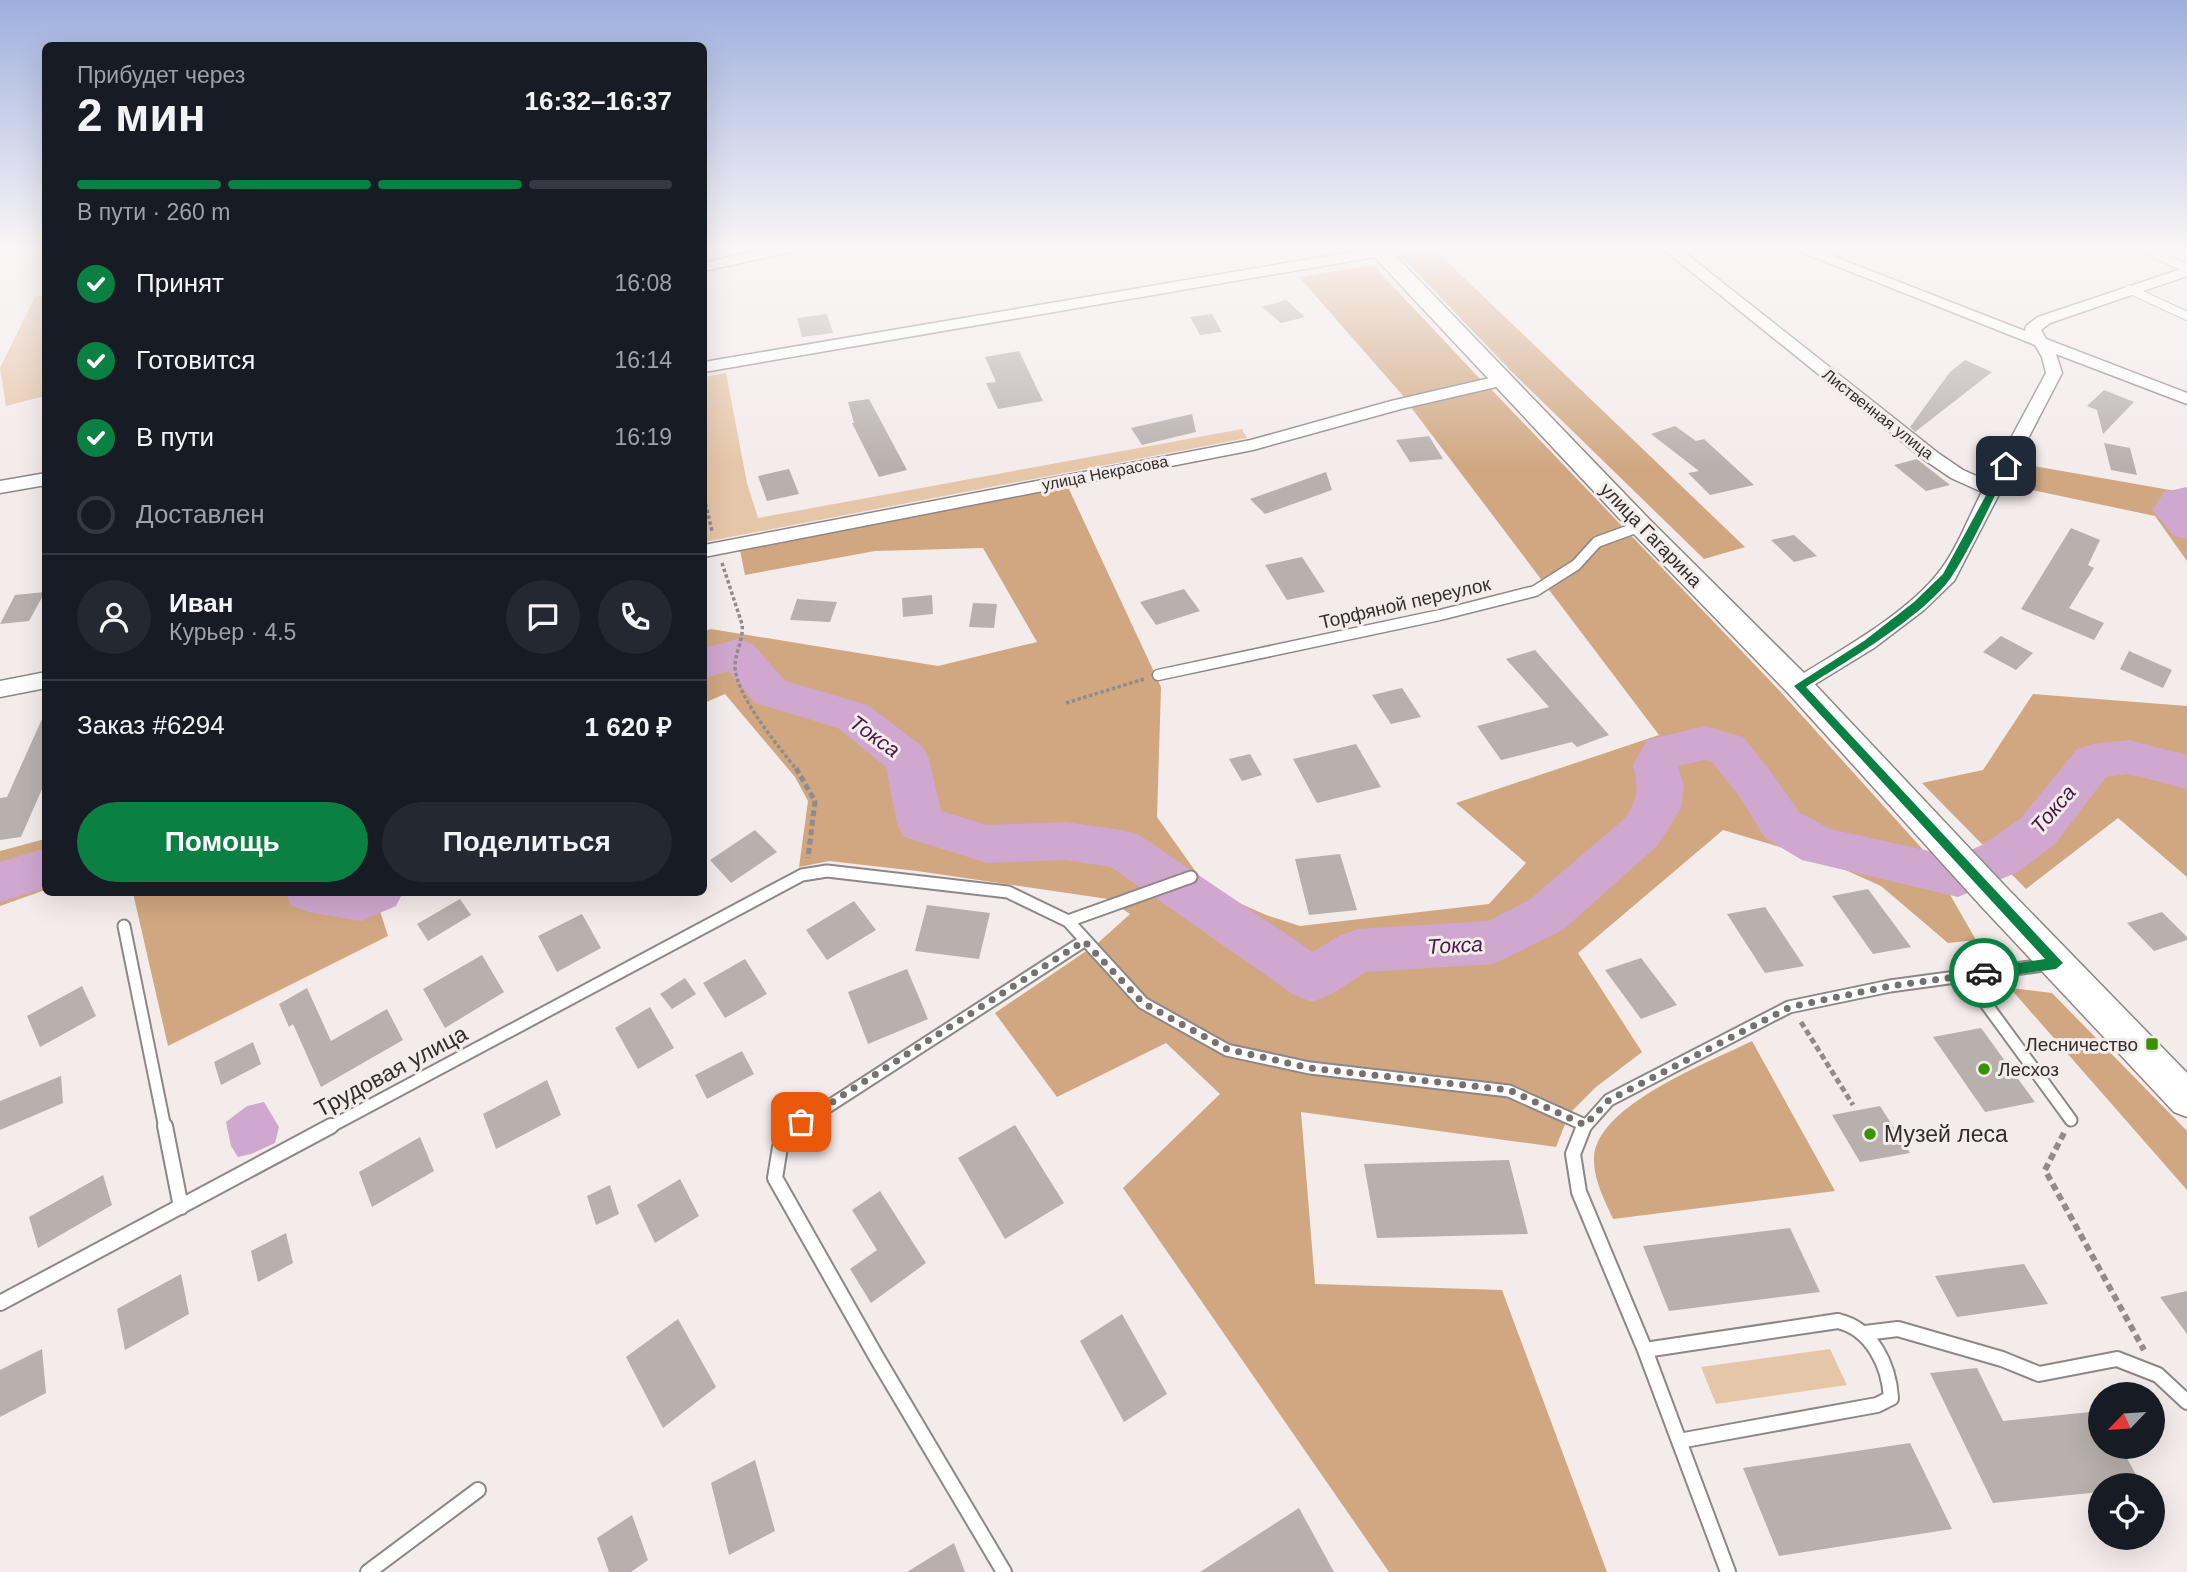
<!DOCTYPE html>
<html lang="ru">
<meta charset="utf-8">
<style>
:root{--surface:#171b24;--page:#242831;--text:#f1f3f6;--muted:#9ea1a6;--line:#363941;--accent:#0b8043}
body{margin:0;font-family:Helvetica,sans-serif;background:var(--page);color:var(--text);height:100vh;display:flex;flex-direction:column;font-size:26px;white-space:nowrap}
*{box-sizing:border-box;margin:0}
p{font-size:23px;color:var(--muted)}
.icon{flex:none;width:38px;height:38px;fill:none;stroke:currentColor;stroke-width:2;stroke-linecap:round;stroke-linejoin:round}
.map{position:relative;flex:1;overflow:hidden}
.drawer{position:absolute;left:42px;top:42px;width:665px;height:854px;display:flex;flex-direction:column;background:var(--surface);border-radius:10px;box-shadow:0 7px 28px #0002}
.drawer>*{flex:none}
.needle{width:46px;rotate:245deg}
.buttons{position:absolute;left:2088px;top:1382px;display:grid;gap:14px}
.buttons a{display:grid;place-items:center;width:77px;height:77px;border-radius:50%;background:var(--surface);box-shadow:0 7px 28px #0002;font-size:35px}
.pin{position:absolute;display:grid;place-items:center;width:60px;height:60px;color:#fff;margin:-30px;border-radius:14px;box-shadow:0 4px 10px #0006}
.courier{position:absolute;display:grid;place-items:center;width:70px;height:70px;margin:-35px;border:5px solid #0b8043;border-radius:50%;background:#fff;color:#222;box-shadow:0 2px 9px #0007}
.head em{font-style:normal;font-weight:600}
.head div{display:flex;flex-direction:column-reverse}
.head{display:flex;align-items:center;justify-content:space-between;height:119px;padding:0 35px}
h1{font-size:46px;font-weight:600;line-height:52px}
.bar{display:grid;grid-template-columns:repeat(4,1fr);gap:10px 7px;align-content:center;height:84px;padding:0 35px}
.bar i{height:9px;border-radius:5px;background:var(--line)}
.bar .on{background:var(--accent)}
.bar p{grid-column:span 4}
.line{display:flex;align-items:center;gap:18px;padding:0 35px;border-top:2px solid var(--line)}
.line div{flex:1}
.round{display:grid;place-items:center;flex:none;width:74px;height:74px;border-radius:37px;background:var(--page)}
ol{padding:0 35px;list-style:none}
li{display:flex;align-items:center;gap:21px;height:77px}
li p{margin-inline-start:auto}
li .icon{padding:7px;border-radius:50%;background:var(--accent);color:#fff;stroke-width:4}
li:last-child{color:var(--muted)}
li i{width:38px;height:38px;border:4px solid var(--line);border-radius:50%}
.button{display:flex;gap:14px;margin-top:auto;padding:14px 35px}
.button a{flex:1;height:80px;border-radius:42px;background:var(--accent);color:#fff;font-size:28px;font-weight:600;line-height:80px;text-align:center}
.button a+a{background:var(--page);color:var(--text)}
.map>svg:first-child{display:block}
</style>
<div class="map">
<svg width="2187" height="1572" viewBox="0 0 2187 1572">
<rect width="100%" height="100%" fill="#f4ebeb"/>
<path fill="#e6c6a8" d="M45 295V396L6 406 0 368 35 297Z
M726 373 747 483 758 518 1242 429 1247 438 704 542V377Z
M1830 1349 1847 1385 1716 1404 1701 1367Z"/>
<path fill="#d0a781" d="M1393 248H1433L1745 547 1704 559 1516 376Z
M1373 265 1481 380 1405 398 1299 277Z
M1489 387 1777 688 1926 853 1976 940 1948 943 1881 886 1823 860 1723 830 1578 953 1642 1052 1596 1087 1569 1114 1556 1147 1301 1112 1315 1284 1502 1290 1607 1572H1389L1123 1188 1220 1094 1166 1043 1057 1097 995 1013 1098 943 1130 914 1108 899 917 871 829 861 799 867 808 801 795 777 725 694 704 703V631L711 629 938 666 1037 642 983 548 875 551 745 575 740 550 1067 485 1161 687 1157 817 1208 889 1266 915 1300 926 1489 904 1526 863 1456 803 1659 735 1410 406Z
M2028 465 2187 493V561L2155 516 2013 486Z
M2033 694 2187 706V877L2118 818 2026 889 1922 783 1983 770Z
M45 839V890L0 906V851Z
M133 893V892L408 893 379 908 388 936 168 1046Z
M2010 988 2052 993 2187 1131V1190Z
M1752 1041 1835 1191 1613 1219C1605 1201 1593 1179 1594 1158 1596 1105 1710 1062 1752 1041Z"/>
<path fill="#d0a7cf" d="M264 1102 279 1127 275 1143 251 1154 238 1157 231 1146 226 1122 247 1106Z"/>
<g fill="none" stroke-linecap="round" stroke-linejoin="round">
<path fill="#d0a7cf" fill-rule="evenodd" d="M2187 487V539L2174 536 2152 510 2164 492Z
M738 639 753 644 785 681 868 705 923 747 929 759 941 811 987 825 1065 822 1122 830 1139 835 1313 952 1339 936 1357 929 1488 921 1529 900 1624 819C1638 799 1639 788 1633 765L1647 740 1705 726 1743 737 1771 772 1799 812 1830 829 1956 857 1984 844 2021 818 2077 749 2093 744 2129 740 2187 755V789L2129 774 2106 777 2055 844 2018 872 1958 897 1802 860 1765 838 1739 796 1712 762 1705 760 1678 766 1684 786 1681 808 1658 845 1563 930 1494 964 1366 972 1330 995 1312 1002 1294 995 1111 867 1065 860 987 863 904 837 897 824 886 767 838 728 755 703 729 671 704 678V648Z
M46 848V888L0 902V862Z
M285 892H403L396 906 361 921 309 912 292 906Z"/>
</g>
<path fill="#b7b0ad" d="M1286 300 1305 317 1281 323 1262 307Z
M827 314 833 333 802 337 797 318Z
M1212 314 1222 332 1200 335 1190 317Z
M1019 351 1043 401 998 409 986 383 996 382 985 357Z
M1965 360 1992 372 1915 432 1910 427 1950 372Z
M2104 390 2134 402 2103 434 2097 410 2087 406Z
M869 399 907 470 879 477 852 423H854L848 402Z
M1192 414 1196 432 1142 445 1131 428Z
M1675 426 1696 441 1704 439 1754 485 1710 495 1688 473 1699 471 1651 434Z
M1429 436 1443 459 1410 462 1396 440Z
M2104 443 2130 448 2137 475 2111 470Z
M1917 459 1950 485 1926 491 1894 465Z
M789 469 799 494 767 501 758 476Z
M1326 472 1332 490 1265 514 1250 499Z
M2071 528 2100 540 2088 565 2094 568 2069 608 2104 623 2094 640 2021 609Z
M1794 535 1817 556 1794 562 1771 540Z
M1302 557 1325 592 1287 600 1265 565Z
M1184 589 1200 611 1156 625 1140 602Z
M45 592 29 621 0 624 15 595Z
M932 595 933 614 903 617 902 598Z
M797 599 837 602 830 622 790 620Z
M973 603 997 604 994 628 969 627Z
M2001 636 2033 653 2016 670 1983 652Z
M1535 650 1609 735 1577 747 1572 742 1501 760 1477 726 1549 707 1506 659Z
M2129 651 2172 670 2163 688 2120 669Z
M1402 688 1421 717 1391 724 1372 695Z
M46 710V780L21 837 0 840V798L7 797Z
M1356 744 1381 787 1317 803 1293 759Z
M1250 754 1262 775 1242 781 1229 759Z
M755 830 777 852 731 883 710 860Z
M1340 854 1357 910 1309 915 1295 859Z
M1868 889 1911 947 1873 954 1832 896Z
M460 899 471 915 428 941 417 924Z
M854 901 876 930 827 960 806 930Z
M927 905 990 913 979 959 915 951Z
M1765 907 1804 966 1765 973 1727 914Z
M2162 912 2187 937V940L2154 951 2127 923Z
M582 914 601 948 557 972 538 936Z
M482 955 504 992 445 1028 423 989Z
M1641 958 1677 1005 1641 1019 1605 970Z
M745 959 767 994 725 1018 703 983Z
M907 969 928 1019 868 1044 848 992Z
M685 978 696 994 672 1009 660 994Z
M82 986 96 1016 40 1047 27 1016Z
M307 988 331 1041 387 1009 403 1040 321 1087 293 1024 289 1027 279 1004Z
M650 1007 674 1048 638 1069 615 1028Z
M1981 1028 2035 1102 1985 1112 1933 1037Z
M253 1042 261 1064 221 1085 214 1062Z
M742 1051 754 1074 707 1099 695 1075Z
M61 1076 63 1103 0 1130V1101Z
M547 1080 561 1115 496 1149 483 1114Z
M1880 1106 1910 1153 1860 1162 1832 1115Z
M1015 1125 1064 1203 1005 1239 958 1158Z
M420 1137 434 1171 372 1207 359 1172Z
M1509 1160 1528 1234 1377 1238 1364 1164Z
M103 1175 112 1205 38 1248 29 1217Z
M680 1179 699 1216 655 1243 637 1205Z
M610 1185 619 1214 596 1225 587 1196Z
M880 1191 926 1263 871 1303 850 1269 877 1250 852 1210Z
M1790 1228 1820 1292 1669 1311 1643 1246Z
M286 1233 293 1263 258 1282 251 1251Z
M2024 1264 2048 1304 1957 1317 1935 1276Z
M181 1274 189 1314 125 1350 117 1309Z
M2187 1291V1334L2160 1297Z
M1122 1314 1167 1394 1124 1422 1080 1341Z
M678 1319 716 1387 663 1428 626 1357Z
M42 1349 46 1393 0 1417V1370Z
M1977 1368 2003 1421 2100 1411V1447H2121L2142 1486H2100V1492L1993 1503 1930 1373Z
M1910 1443 1952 1529 1779 1556 1743 1468Z
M755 1460 775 1531 729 1555 711 1483Z
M1299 1508 1334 1572H1200Z
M632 1515 648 1560 631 1572H609L597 1538Z
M954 1543 965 1572H907Z"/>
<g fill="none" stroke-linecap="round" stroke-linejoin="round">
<g stroke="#8e8787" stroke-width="10">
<path id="lane-far3" d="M2143 248 2187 269
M2129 289 2187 316"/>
</g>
<g stroke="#8e8787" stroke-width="13">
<path id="lane-far2" d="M1158 675 1440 615 1535 591 1576 565 1597 542 1641 526"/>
</g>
<g stroke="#8e8787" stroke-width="15">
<path id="lane-far1" d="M1068 921 1191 877
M124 926 165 1128
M1965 975 2071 1120
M328 1128 802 875 827 871 1008 892 1068 921 1143 1003 1227 1050 1310 1068 1509 1091 1585 1125
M795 1128 1084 941
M1584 1128 1609 1100 1789 1007 1890 986 2051 964"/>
</g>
<g stroke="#8e8787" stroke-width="18">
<path id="lane" d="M165 1126 181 1207
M797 1126 780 1147 775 1178 877 1358 1004 1572
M1584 1126 1573 1154 1579 1192 1645 1350 1728 1572
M0 1303 331 1126
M1865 1333 1898 1329 2002 1359 2039 1374 2117 1359 2158 1375 2187 1402
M1645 1350 1838 1321C1872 1329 1889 1365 1891 1398L1877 1405 1679 1441
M368 1572 478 1490"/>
</g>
<g stroke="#8e8787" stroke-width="3">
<path id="street" d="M768 248H797L790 252 704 271V263Z
M1375 248 1385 249 1387 252 1380 256 704 372V362Z
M1662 248H1679L1938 453 1963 470 1988 481 2046 373 2042 357 2035 345 1791 248H1812L2025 331 2026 326 2038 317 2187 267V276L2050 323 2041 330 2046 339 2187 393V404L2056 354 2062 373 1954 581 1924 610 1874 648 1799 694 1791 691 1788 686 1791 681C1837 652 1906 615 1939 572 1956 551 1969 516 1982 492L1951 478 1926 461Z
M1503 375 1511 380 1509 384 1401 409 1253 450 704 557V545L1251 440 1391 401Z
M46 473V485L0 493V481Z
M46 672V688L0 697V681Z"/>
</g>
<g stroke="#8e8787" stroke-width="3">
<path id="secondary" d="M1366 248H1388L1650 520 1809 678 2005 886 2187 1073V1117L2174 1112 1981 906 1789 694 1632 532Z"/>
</g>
<path stroke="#928b8b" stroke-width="3.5" stroke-dasharray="3.5 2.5" stroke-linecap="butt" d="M704 498 712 531
M722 563 742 624C744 639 735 652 735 667 736 696 779 747 797 770
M1066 703 1144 679"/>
<path stroke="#928b8b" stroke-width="5" stroke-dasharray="6 3.5" stroke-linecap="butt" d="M796 768 815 801 808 858
M1801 1022 1853 1105"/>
<path stroke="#928b8b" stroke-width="6" stroke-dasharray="7 4.5" stroke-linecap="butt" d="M2064 1133 2045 1170 2144 1350"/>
<use href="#lane-far3" stroke="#fff" stroke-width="8"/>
<use href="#lane-far2" stroke="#fff" stroke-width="10"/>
<use href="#lane-far1" stroke="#fff" stroke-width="11"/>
<use href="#lane" stroke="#fff" stroke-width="14"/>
<use href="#street" fill="#fff" fill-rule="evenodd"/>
<use href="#secondary" fill="#fff" fill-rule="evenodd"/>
</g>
<linearGradient id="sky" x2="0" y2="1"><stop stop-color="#9eafde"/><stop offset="0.53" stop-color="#faf6f6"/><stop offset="1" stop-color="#faf6f6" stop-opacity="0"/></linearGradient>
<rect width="2187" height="468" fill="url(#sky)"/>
<path fill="#0b8043" d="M2006 464 2010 466C1991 502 1974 542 1952 576 1926 615 1847 661 1806 687L2063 963 2056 969 1984 979 1977 973 1984 968 2045 959 1794 686 1864 641 1914 602 1943 574 2002 466Z"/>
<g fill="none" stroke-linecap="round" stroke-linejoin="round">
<path stroke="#767070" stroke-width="7" stroke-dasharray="0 12.6" d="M801 1122 1084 941 1143 1003 1227 1049 1310 1068 1509 1090 1585 1125 1609 1100 1790 1007 1890 986 1984 973"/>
</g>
<g fill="#3a9200" stroke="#f4ebeb" stroke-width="2.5">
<rect x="2145" y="1037" width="14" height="14" rx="3.5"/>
<circle cx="1984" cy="1069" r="7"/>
<circle cx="1870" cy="1134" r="7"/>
</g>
<g text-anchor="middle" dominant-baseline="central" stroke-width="6" stroke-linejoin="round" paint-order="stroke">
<g font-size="16" fill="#322e2e" stroke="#f4ebeb">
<text transform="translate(1878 414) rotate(38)">Лиственная улица</text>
<text transform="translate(1105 473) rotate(-11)">улица Некрасова</text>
</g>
<g font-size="19" fill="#322e2e" stroke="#f4ebeb">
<text transform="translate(1651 535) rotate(46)">улица Гагарина</text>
<text transform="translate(1405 603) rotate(-13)">Торфяной переулок</text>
</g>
<g font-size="19" fill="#322e2e" stroke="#f4ebeb" text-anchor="end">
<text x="2138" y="1044">Лесничество</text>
<text x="1998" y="1069" text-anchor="start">Лесхоз</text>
</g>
<g font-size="21" font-style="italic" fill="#481849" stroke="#f4ebeb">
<text transform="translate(875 736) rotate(36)">Токса</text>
<text transform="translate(2053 809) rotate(-49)">Токса</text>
<text transform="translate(1455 945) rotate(-3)">Токса</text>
</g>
<g font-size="23" fill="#322e2e" stroke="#f4ebeb">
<text transform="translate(391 1071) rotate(-28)">Трудовая улица</text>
</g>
<g font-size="23" fill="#322e2e" stroke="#f4ebeb" text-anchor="start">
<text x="1884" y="1134">Музей леса</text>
</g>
</g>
</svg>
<div class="buttons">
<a><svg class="needle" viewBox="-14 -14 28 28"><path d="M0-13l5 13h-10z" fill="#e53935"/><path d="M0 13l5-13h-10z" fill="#9ea1a6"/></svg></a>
<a><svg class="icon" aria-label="locate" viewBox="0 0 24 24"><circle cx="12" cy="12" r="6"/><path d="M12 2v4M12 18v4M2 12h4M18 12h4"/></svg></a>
</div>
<div class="pin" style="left:801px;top:1122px;background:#ea580c"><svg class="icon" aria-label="bag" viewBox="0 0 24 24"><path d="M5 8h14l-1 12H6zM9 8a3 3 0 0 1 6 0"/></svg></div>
<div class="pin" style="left:2006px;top:466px;background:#1f2937"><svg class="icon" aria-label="home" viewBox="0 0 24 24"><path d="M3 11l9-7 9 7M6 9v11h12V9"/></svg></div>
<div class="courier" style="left:1984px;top:973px"><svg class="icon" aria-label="car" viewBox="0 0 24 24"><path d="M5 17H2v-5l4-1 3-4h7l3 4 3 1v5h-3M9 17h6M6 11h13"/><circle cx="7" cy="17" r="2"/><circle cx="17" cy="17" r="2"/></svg></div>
<section class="drawer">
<div class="head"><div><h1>2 мин</h1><p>Прибудет через</p></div><em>16:32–16:37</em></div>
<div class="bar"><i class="on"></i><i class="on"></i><i class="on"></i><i></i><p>В пути · 260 m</p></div>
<ol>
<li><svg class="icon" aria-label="check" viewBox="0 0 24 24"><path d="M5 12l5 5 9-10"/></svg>Принят<p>16:08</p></li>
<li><svg class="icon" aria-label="check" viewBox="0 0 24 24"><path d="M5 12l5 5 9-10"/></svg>Готовится<p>16:14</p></li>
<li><svg class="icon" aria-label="check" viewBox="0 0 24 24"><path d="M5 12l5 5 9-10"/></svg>В пути<p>16:19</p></li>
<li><i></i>Доставлен</li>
</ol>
<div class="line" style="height:126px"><a class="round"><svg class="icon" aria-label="person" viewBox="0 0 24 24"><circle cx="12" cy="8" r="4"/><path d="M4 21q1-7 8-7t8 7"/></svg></a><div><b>Иван</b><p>Курьер · 4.5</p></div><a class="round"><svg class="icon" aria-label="chat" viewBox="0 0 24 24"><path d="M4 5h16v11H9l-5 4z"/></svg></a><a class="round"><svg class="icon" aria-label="phone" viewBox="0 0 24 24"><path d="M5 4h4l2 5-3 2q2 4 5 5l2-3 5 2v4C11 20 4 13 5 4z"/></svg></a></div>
<div class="line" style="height:91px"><div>Заказ #6294</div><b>1 620 ₽</b></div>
<div class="button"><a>Помощь</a><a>Поделиться</a></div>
</section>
</div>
